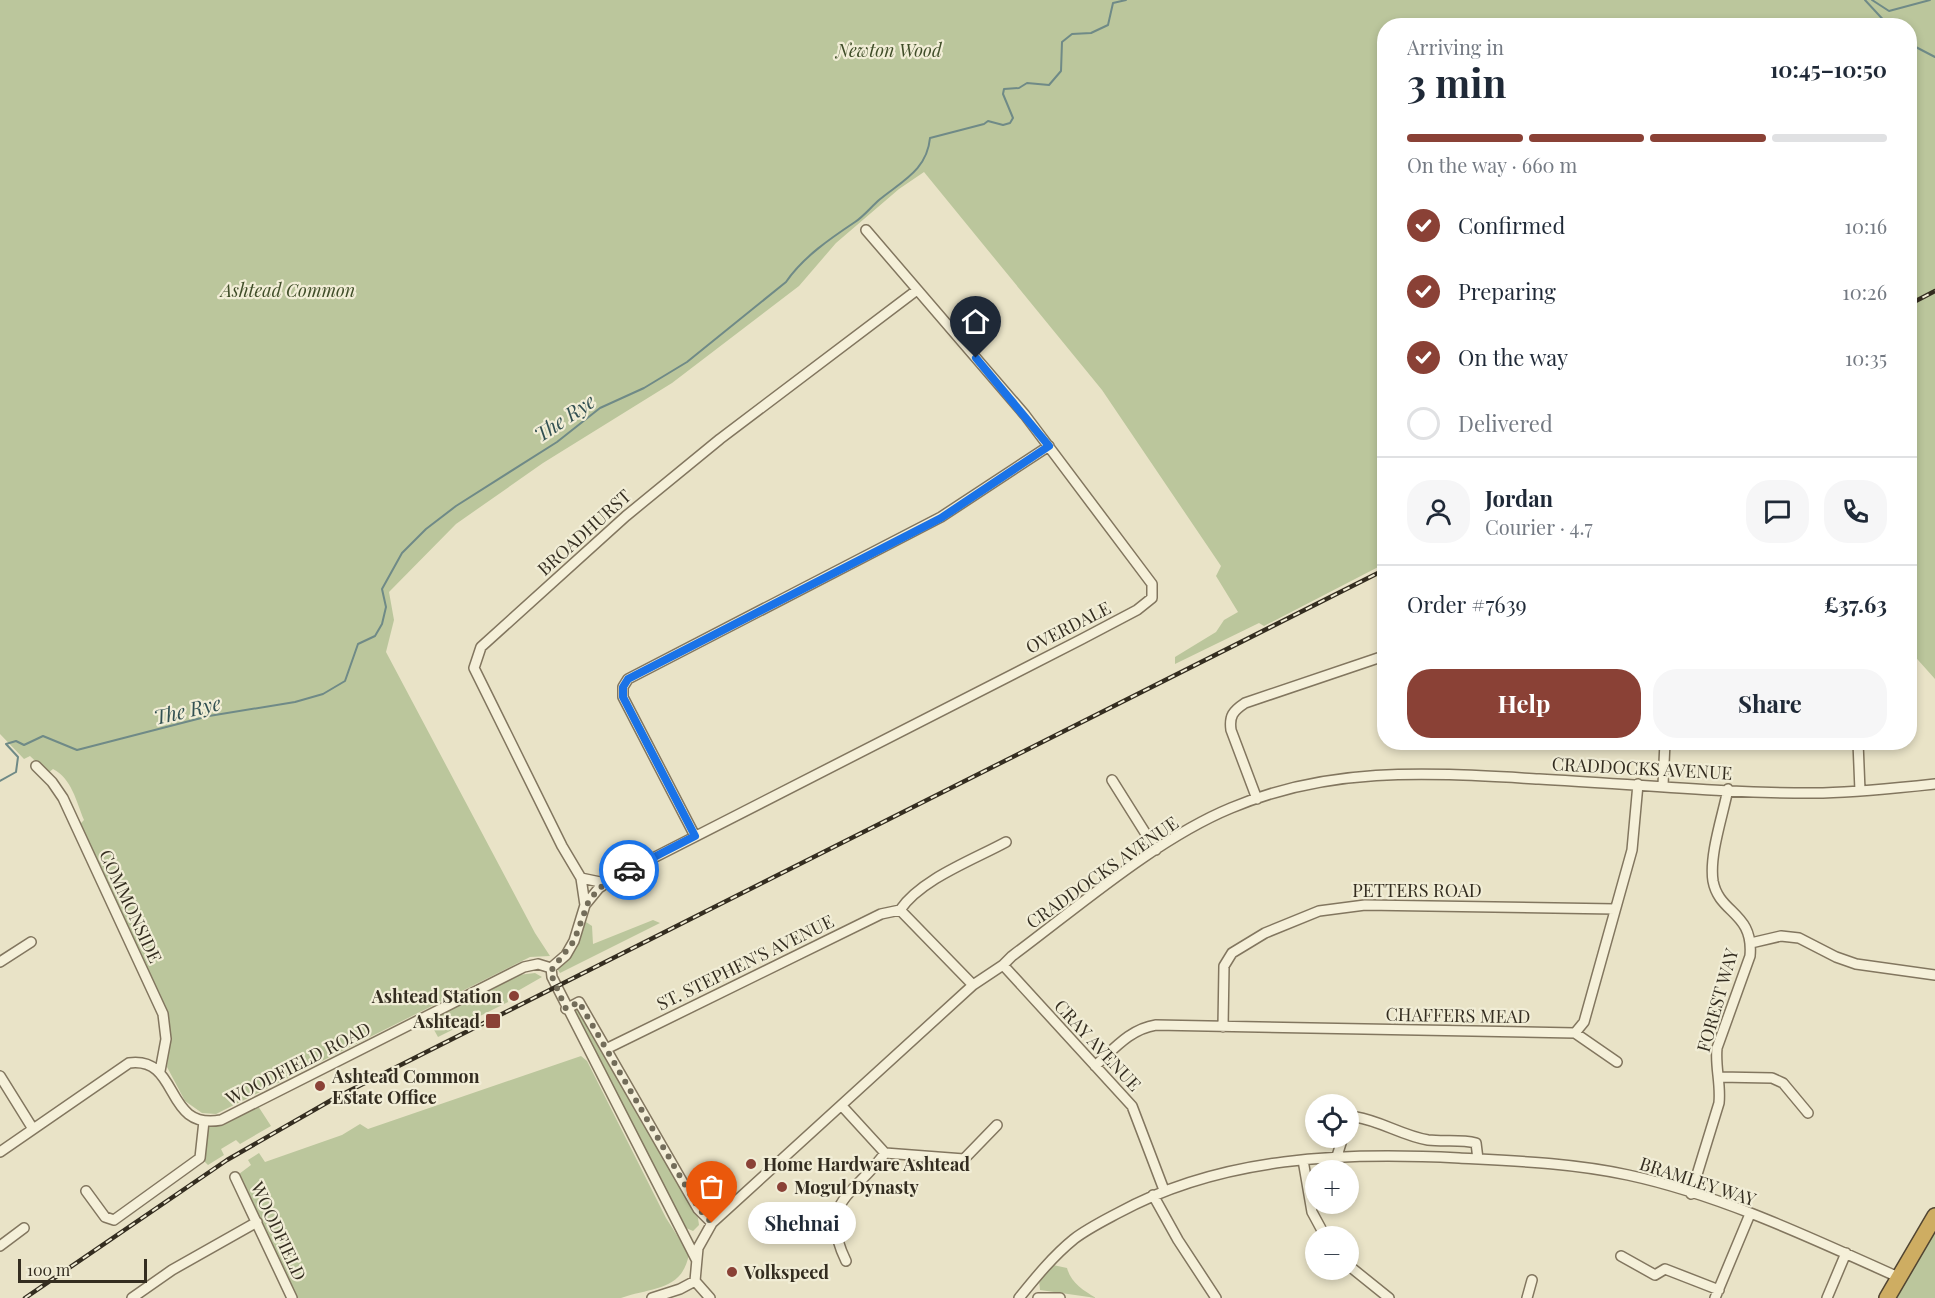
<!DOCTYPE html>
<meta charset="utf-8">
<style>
:root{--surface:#fff;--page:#f6f6f7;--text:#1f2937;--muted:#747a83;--line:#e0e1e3;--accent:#8a4136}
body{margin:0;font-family:"Playfair Display",serif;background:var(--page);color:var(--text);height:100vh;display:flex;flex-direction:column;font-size:22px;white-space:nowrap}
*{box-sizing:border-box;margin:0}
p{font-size:20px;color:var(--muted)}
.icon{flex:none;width:33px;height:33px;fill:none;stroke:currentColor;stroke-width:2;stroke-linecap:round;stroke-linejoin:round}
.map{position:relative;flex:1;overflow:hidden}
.side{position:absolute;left:1377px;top:18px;width:540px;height:732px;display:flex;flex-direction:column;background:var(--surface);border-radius:24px;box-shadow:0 3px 9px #0003}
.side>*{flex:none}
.controls{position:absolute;left:1305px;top:1094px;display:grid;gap:12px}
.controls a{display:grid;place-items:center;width:54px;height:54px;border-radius:50%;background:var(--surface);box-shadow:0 3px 9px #0003;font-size:30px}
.scale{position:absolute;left:18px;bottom:15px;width:129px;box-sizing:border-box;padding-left:6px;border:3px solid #342d20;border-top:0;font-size:16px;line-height:21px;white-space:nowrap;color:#342d20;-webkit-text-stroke:4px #f1edd6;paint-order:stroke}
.pin{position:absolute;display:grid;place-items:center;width:51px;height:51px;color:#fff;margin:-62px -26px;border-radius:50% 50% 50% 0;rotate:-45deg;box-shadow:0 0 6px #0007}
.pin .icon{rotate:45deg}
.courier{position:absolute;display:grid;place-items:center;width:60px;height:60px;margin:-30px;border:4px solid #1a73e8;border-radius:50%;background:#fff;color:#222;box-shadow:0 2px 8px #0007}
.bubble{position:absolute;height:42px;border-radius:21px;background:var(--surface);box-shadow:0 3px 9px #0003;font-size:20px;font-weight:700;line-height:42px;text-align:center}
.summary em{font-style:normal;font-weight:700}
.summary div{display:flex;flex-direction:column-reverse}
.summary{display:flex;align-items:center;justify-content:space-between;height:102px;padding:0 30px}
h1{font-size:39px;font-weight:700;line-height:45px}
.bar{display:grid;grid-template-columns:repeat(4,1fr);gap:9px 6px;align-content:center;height:72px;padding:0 30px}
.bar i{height:8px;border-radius:4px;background:var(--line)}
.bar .active{background:var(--accent)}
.bar p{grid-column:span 4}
.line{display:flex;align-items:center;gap:15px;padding:0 30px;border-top:2px solid var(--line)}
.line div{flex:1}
.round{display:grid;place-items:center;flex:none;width:63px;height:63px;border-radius:24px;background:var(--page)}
ol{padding:0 30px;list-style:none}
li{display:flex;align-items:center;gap:18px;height:66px}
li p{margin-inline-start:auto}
li .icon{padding:6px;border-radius:50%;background:var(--accent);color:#fff;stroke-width:4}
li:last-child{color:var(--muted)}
li i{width:33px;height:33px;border:3px solid var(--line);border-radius:50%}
.cta{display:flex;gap:12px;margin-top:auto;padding:12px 30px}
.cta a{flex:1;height:69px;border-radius:24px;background:var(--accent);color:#fff;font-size:24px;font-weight:700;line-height:69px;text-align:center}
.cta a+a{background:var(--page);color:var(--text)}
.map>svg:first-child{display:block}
</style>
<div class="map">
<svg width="1935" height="1298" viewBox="0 0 1935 1298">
<rect width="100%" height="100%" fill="#e9e3c7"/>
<path fill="#bbc69c" d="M0 0H1935V679L1910 651V26H1384V564L1264 626 1259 623 1175 664V657L1216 632 1224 620 1238 612 1216 576 1221 566 1102 390 924 172 899 189 836 243 799 286 672 383 543 463 456 524 389 592 394 620 386 652 535 933 550 956 530 957 216 1114 202 1113 185 1101 167 1067 170 1034 96 858 79 825 84 820C76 801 72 779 53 769L48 773 30 756 24 759 0 734Z
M653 920 660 923 560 973 556 967C573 957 579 939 586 922L592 926 593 944Z
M535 973 542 977 507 997 508 1002 438 1037 428 1019 518 975Z
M577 1009 580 1010 698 1218 699 1225 693 1231 686 1228 679 1218 574 1011Z
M581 1056 587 1061 666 1218 689 1254C682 1292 651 1287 621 1298H297L239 1174 251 1165 248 1160 259 1153 265 1162 342 1135 360 1124 368 1129Z
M258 1106 271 1126 240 1144 236 1140 221 1149 224 1155 208 1165 202 1159 206 1128 213 1123Z
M1935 1228V1298H1892Z
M1053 1265 1067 1268C1071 1283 1083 1290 1096 1298L1040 1290 1039 1280Z"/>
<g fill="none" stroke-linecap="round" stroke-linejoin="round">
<path stroke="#6f8a87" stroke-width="2" d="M1865 0 1889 26
M1872 0 1889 11 1930 0
M1910 44 1935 57
M0 781 16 772 18 757 6 744 16 741 24 745 43 736 77 750 209 716 295 702 323 694 345 681 358 644 375 636 382 624 386 607 382 589 402 553 426 529 456 506 557 442 600 408 644 388 687 362 786 282C803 257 831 238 855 222 864 216 871 207 879 200 902 181 927 170 930 138L984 124 988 121 1003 125 1010 123 1013 118 1003 94 1004 89 1019 88 1027 83 1049 85 1061 71 1062 42 1072 34 1091 33 1108 25 1113 3 1126 0"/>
<g stroke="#82765f" stroke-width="12">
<path id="minor" d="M1858 742 1860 791
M36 766 52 782 63 798 163 1014 166 1039 160 1071
M1112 780 1156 850
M1663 785 1665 742
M1257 799 1231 730C1229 716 1233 711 1245 703L1384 656
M695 836 623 697V687L628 679 941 517 1049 446
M581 878 605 883
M585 905 599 888 614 878 1082 639 1137 610 1152 598V584L1025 415 866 230
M900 910 973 985
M1751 943 1781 936 1799 938 1836 957 1856 964 1935 975
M0 962 31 942
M1003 965 1132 1106 1164 1190
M551 968 566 955 574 941 585 905 581 878 562 846 474 668 481 647 626 516 720 439 917 290
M551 968 552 977 696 1259
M566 1009 579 1002 698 1209 712 1223
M1223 1027 1224 966 1232 953 1265 933 1319 911 1365 905 1615 909
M1575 1033 1617 1062
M606 1049 881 914 900 910C921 879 973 860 1006 842
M1095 1066C1114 1049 1130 1029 1156 1025L1575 1033 1584 1022 1632 850 1638 784
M0 1076 33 1129
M1719 1077 1772 1078 1783 1083 1808 1113
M842 1106 885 1153 964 1159 997 1125
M1348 1122 1356 1117C1381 1121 1403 1136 1428 1140 1444 1142 1460 1139 1476 1143L1478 1159
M0 1152 129 1063C181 1056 163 1131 221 1120L524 967 538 964 551 968
M1337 1156 1343 1137
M1303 1160 1312 1212 1325 1236
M235 1177 292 1298
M86 1191 105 1217 114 1220 200 1158 204 1121
M1691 1194 1719 1103C1721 1083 1715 1067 1717 1048L1750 956C1754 912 1719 914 1713 881 1709 855 1723 815 1728 789
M1153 1195 1178 1240 1216 1298
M0 1246 24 1228
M1621 1256 1655 1275 1665 1269 1719 1290
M846 1261C817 1201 854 1196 885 1153
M1348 1265 1389 1298
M695 1281 698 1248 712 1223 973 985 1003 965 1012 956C1078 907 1156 839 1231 808 1333 765 1432 773 1539 779 1633 784 1729 794 1823 793 1860 792 1898 788 1935 784
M695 1281 710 1298
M132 1298 172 1270 257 1222
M652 1298 680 1289 695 1281
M1019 1298C1036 1277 1053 1256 1074 1239 1087 1229 1103 1221 1118 1213 1222 1156 1344 1152 1459 1158 1516 1161 1572 1163 1628 1175 1721 1195 1811 1238 1898 1277
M1038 1298H1060
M1527 1298 1532 1280
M1715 1298 1750 1214
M1827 1298 1846 1253"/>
</g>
<g stroke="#514532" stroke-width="18">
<path id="highway" d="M1887 1298 1935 1216"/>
</g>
<use href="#minor" stroke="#f5f0d9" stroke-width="9"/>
<use href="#highway" stroke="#cead62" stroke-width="15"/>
<g stroke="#342d20" stroke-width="4.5">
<path id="rail" d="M1910 304 1935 291
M25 1298 227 1160 335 1098 1384 570"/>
</g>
<use href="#rail" stroke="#f1edd6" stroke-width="2" stroke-dasharray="7" stroke-linecap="butt"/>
</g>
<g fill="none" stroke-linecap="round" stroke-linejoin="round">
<path stroke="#736d5a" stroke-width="6" stroke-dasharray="0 10.8" d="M629 870 605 883 589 900 574 941 550 972 566 1009 579 1002 699 1209 712 1223"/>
<path stroke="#1a73e8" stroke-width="8" d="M629 870 695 836 623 697V687L628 679 941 518 1049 446 976 358"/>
</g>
<g fill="#8a4136" stroke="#f1edd6" stroke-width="2">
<circle cx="514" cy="996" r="6"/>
<rect x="485" y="1013" width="16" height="16" rx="3"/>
<circle cx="320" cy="1086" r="6"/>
<circle cx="751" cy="1164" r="6"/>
<circle cx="782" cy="1187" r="6"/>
<circle cx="732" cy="1272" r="6"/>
</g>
<g text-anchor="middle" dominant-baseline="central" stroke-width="4.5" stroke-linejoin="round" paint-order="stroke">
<g font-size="18" font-style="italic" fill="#404e29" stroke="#f1edd6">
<text x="889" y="50">Newton Wood</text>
<text x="288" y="290">Ashtead Common</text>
</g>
<g font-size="18" fill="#342d20" stroke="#f1edd6">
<text transform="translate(584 532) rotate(-42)">BROADHURST</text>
<text transform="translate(1068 627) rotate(-27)">OVERDALE</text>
<text transform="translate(1642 768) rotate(3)">CRADDOCKS AVENUE</text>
<text transform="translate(1102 872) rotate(-35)">CRADDOCKS AVENUE</text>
<text x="1417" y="890">PETTERS ROAD</text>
<text transform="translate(131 906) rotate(65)">COMMONSIDE</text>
<text transform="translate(745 962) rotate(-26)">ST. STEPHEN'S AVENUE</text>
<text transform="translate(1717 1000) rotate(-74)">FOREST WAY</text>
<text transform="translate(1458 1015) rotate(1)">CHAFFERS MEAD</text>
<text transform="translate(1098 1045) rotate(47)">CRAY AVENUE</text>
<text transform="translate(298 1063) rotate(-27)">WOODFIELD ROAD</text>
<text transform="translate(1698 1181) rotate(18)">BRAMLEY WAY</text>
<text transform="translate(279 1231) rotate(65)">WOODFIELD</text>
</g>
<g font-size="18" font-weight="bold" fill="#342d20" stroke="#f1edd6" text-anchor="start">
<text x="502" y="996" text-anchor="end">Ashtead Station</text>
<text x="480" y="1021" text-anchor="end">Ashtead</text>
<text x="332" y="1076">Ashtead Common<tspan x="332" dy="21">Estate Office</tspan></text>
<text x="763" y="1164">Home Hardware Ashtead</text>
<text x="794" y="1187">Mogul Dynasty</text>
<text x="744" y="1272">Volkspeed</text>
</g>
<g font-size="20" font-style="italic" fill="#325052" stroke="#f1edd6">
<text transform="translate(564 417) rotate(-34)">The Rye</text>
<text transform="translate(187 709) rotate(-13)">The Rye</text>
</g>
</g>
</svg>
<div class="controls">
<a><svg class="icon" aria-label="locate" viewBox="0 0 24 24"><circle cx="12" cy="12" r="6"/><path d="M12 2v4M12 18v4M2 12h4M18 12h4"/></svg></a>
<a>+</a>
<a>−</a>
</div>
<div class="scale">100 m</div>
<div class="pin" style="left:712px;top:1223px;background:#ea580c"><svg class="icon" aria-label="bag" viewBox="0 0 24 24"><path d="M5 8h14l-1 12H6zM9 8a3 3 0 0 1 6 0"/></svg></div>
<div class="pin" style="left:976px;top:358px;background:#1f2937"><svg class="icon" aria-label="home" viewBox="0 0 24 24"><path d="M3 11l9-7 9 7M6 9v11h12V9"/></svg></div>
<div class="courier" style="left:629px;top:870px"><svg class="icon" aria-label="car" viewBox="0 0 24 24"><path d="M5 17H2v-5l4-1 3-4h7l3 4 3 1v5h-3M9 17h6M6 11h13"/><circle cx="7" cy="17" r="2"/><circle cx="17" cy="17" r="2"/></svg></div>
<div class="bubble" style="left:748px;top:1202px;width:108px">Shehnai</div>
<section class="side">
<div class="summary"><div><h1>3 min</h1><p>Arriving in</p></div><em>10:45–10:50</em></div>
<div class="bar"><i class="active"></i><i class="active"></i><i class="active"></i><i></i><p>On the way · 660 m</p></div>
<ol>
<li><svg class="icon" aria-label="check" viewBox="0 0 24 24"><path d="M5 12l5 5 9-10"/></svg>Confirmed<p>10:16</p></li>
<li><svg class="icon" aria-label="check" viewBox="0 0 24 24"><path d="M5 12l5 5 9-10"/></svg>Preparing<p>10:26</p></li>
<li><svg class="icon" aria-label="check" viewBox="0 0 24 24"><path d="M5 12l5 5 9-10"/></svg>On the way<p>10:35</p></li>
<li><i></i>Delivered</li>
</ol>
<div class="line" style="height:108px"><a class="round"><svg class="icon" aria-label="person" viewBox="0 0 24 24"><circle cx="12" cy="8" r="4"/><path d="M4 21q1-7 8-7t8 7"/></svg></a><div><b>Jordan</b><p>Courier · 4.7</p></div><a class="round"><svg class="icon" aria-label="chat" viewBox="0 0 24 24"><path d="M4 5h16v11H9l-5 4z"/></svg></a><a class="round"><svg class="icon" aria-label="phone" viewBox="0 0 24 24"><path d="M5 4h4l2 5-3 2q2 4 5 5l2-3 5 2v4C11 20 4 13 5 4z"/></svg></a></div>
<div class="line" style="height:78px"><div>Order #7639</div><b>£37.63</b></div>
<div class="cta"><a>Help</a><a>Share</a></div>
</section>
</div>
